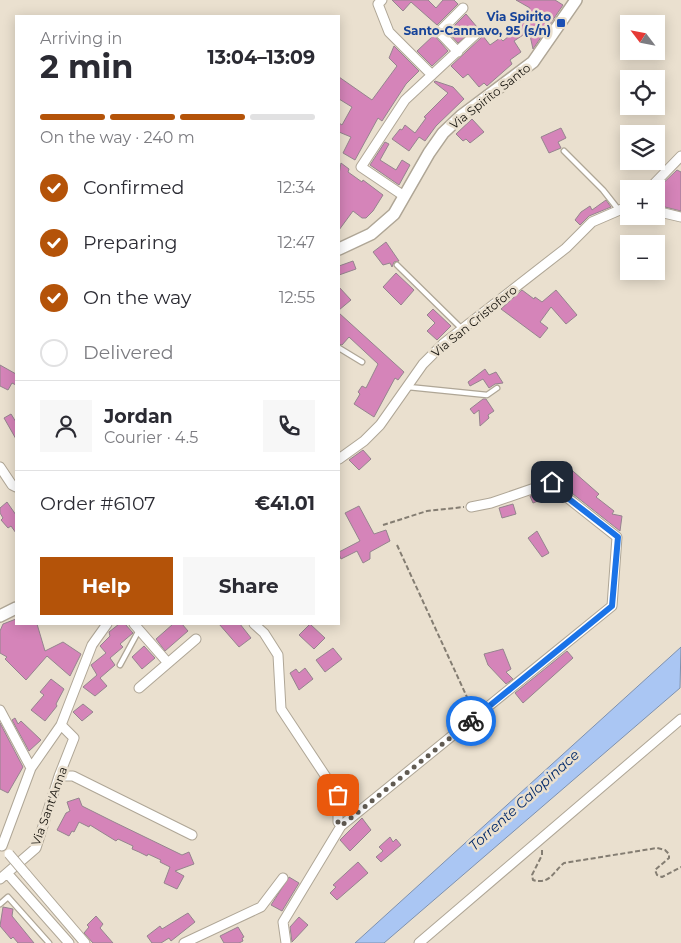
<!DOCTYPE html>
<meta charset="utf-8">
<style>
:root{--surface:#fff;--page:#f7f7f7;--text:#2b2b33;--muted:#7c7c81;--line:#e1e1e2;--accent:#b45309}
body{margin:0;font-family:Montserrat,sans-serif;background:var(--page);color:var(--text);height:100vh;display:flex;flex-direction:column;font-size:19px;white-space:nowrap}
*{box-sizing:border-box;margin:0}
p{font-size:16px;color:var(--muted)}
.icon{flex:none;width:28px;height:28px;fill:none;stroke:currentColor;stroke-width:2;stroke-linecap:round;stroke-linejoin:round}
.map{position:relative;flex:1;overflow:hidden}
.details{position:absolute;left:15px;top:15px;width:325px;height:610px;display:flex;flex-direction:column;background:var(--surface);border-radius:0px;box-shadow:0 2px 12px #0003}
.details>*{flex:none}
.needle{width:32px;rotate:302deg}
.controls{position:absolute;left:620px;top:15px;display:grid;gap:10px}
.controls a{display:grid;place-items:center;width:45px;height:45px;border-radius:0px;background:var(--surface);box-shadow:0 2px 12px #0003;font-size:25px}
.pin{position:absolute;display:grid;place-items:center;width:42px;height:42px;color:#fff;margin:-21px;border-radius:10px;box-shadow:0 2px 8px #0006}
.courier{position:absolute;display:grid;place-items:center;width:50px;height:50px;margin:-25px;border:4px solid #1a73e8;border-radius:50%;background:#fff;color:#222;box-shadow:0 1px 6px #0007}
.summary em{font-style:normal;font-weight:700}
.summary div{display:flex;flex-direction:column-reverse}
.summary{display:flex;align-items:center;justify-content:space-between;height:85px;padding:0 25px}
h1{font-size:32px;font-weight:700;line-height:38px}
.bar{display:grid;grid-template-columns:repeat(4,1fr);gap:8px 5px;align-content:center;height:60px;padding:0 25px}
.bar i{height:6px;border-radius:4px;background:var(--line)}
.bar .current{background:var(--accent)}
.bar p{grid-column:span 4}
.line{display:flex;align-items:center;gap:12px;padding:0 25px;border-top:1px solid var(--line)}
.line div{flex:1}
.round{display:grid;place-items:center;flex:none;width:52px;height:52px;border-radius:0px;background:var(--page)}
ol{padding:0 25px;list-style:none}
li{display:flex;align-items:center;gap:15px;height:55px}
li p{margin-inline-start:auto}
li .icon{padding:5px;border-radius:50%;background:var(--accent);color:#fff;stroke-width:4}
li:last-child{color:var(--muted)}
li i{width:28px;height:28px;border:2px solid var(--line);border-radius:50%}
.action{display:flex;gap:10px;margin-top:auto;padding:10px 25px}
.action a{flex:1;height:58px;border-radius:0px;background:var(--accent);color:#fff;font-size:20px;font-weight:700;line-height:58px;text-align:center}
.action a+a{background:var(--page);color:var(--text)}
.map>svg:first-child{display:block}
</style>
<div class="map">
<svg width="681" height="943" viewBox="0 0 681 943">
<rect width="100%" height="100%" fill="#eae0cf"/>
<path fill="#aac6f3" stroke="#7e91ae" d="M681 647 680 688 384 943H355Z"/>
<path fill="#d584b9" stroke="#95848e" d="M392 0H428L436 8 443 0H454L458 4 437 25 411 2 403 11Z
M516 0H555L563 5 533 49 529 31 514 41 521 52 510 60 512 64 487 86 484 83 479 87 468 74 463 78 451 66 483 36 490 45 500 38 503 41 522 25 521 23 530 8Z
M466 14 477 27 458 43 448 32Z
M434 35 448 51 432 66 417 51Z
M394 46 419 71 406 84 382 121 378 118 355 160 343 153 351 137 339 132V123L342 125 352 107 339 99V77L372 100 397 66 389 58Z
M435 81 453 87 464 99 436 126 425 141 419 137 409 151 392 139 400 129 402 130 405 125 415 133 426 118 424 117 448 93 434 82Z
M472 119 484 132 470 143 466 139 463 141 456 134Z
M561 128 566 138 558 142 561 148 549 153 541 137Z
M385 142 389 144 380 160 396 170 402 160 410 165 399 185 370 165Z
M341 163 349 169 348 172 362 182 363 180 383 195 373 211 366 218H362L353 211 339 230V174Z
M677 170 681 172V211L665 207 656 208V190Z
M606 200 611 207 589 216 580 225 575 220 581 212 590 206 592 210Z
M386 242 399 261 394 262 392 267 390 263 383 265 373 252Z
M353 261 356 269 339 275V266Z
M396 273 414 290 401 305 383 287Z
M339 287 351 300 339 310Z
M522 290 534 299 535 297 542 302 556 290 577 315 566 324 551 307 540 322 548 328 540 338 501 309Z
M433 309 451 326 437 340 427 331 435 323 427 315Z
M339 313 404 372 398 380 395 378 374 417 354 404 360 394 358 392 362 386 366 388 378 364 349 337 342 345 339 344Z
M0 365 16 374V385L12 383 8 390 0 386Z
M485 369 489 375 496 372 503 383 495 384 489 388 483 379 470 386 468 382Z
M483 399H486L494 411 488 415 489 418 480 426 479 410 474 414 470 409Z
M11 414 16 422V439L4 418Z
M363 450 371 459 359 470 349 460Z
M566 465 599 494 596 497 614 511 612 514 622 516 620 531 573 494 569 488 568 489 557 478 563 474 560 471Z
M549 490 551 496 533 503 530 496Z
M7 502 16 515V533L11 526 8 528 1 520 3 518 0 513V508Z
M513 504 516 514 502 518 499 508Z
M359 506 374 534 386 530 390 541 370 552V559L363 563 357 551 341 559 339 554V552L360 541 345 513Z
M537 531 549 553 542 557 528 538Z
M16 619V624H37L45 651 63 642 81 654 70 676 47 656 26 680 5 659 7 657 0 653V631L3 624Z
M119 624H125L133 633 120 644 123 647 110 658 115 665 100 678 107 686 95 696 83 687 97 675 91 665 106 653 100 646 110 636 109 632Z
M173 624H182L188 631 165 651 156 639Z
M219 624H240L251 638 239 647Z
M310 624 325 638 314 649 299 635Z
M144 646 155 658 142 669 132 657Z
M333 648 342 659 325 672 316 660Z
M503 649 511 669 506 672 513 679 506 684 488 665 484 654Z
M567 651 573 658 523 703 515 693Z
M305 668 313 679 299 690 290 673 296 669 299 673Z
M51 679 64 689 56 704 57 706 45 721 31 710 44 695 40 692Z
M83 704 93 712 82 721 73 712Z
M15 718 18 724 21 721 41 740 29 751 12 720Z
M0 723 23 767 8 793 0 789Z
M79 798 82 806 114 822 182 855 189 852 194 864 175 871 184 876 177 889 164 883 170 867 160 862 161 860 148 854 147 856 139 852 132 849 133 846 118 839 116 841 90 825 89 827 79 822 74 832 72 831 69 836 57 830 66 813 70 811 67 802Z
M362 818 371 830 350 851 340 840Z
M390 837 393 842 396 839 401 845 381 862 376 857 383 851 379 847Z
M358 862 368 873 337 900 330 893 336 887 333 885Z
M289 877 299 883 282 911 271 905Z
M3 907 13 909 12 916 34 943H18L13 937 11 939 0 926Z
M188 913 195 922 171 941 169 938 161 943H152L147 936 160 926 162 929Z
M96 916 103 924 100 928 113 943H93L84 933 89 927 87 925Z
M299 917 308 925 292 942 290 927Z
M238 927 244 937 242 938 243 941 239 943H224L220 936Z"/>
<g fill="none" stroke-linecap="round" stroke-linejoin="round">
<g stroke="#afa696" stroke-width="7">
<path id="service" d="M564 151 603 190 618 209
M397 265 462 329
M339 348 362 362
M408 387 487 395 497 388
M120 665 139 630
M0 904 8 897 49 943"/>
</g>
<g stroke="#afa696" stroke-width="11">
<path id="minor" d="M382 0 378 4 389 32 432 75
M458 52 439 32 463 8
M649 189 681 156
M404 196 361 167 405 100 477 33
M656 214 664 213 681 217
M640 216H644
M339 459 364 441 380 425 423 364 444 343 566 248 592 222 629 206
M0 467 12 485 16 487
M134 624 168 663
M254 624 264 633 278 655 281 709 338 795V822L341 826
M139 688 196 639
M0 710 31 768
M59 776H73L192 835
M2 846 31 768 61 725 92 645 107 624
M7 873 69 943
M26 874 85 943
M0 879 36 848 59 776 74 738 61 725
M184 943 261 907 283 878
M286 943 283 922 341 826 612 606 617 537 569 499 552 482 491 503 471 507
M419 943 681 719"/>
</g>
<g stroke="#afa696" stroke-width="14">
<path id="tertiary" d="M339 249 371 234 394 214 429 153 443 133 461 116 533 62 576 0
M0 616 16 608"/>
</g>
<path stroke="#847d72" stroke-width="2" stroke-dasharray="5 2.5" stroke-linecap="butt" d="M383 525 427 511 464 507
M397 545 472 708
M542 850V855L532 875 533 880C550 885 553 872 564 863L657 848 665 850 669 854V858L655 870 657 875 662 877 681 867"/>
<use href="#service" stroke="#fff" stroke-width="4.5"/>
<use href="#minor" stroke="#fff" stroke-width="9"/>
<use href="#tertiary" stroke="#fff" stroke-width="11"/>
<g stroke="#afa696" stroke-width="11" stroke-linecap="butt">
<path id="minor-bridge" d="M9 854 26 874"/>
</g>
<use href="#minor-bridge" stroke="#fff" stroke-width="9"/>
</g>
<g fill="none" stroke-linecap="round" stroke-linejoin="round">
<path stroke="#615b52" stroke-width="5" stroke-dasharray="0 9" d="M338 795V822L341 826 471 721"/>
<path stroke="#1a73e8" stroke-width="6" d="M471 721 612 606 618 537 569 499 552 482"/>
</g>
<rect fill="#1a4fb4" stroke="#eae0cf" stroke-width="2" x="556" y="18" width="10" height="10" rx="2.5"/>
<g text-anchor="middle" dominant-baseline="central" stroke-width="5" stroke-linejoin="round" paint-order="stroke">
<g font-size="12" font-weight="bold" fill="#164399" stroke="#eae0cf" text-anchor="end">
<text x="551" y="16">Via Spirito<tspan x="551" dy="14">Santo-Cannavo, 95 (s/n)</tspan></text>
</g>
<g font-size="12" fill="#17140e" stroke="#eae0cf">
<text transform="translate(490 96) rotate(-38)">Via Spirito Santo</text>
<text transform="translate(474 321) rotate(-39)">Via San Cristoforo</text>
<text transform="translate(49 806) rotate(-70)">Via Sant'Anna</text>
</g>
<g font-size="14" font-style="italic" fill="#032a6a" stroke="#eae0cf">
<text transform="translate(524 800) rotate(-42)">Torrente Calopinace</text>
</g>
</g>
</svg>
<div class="controls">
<a><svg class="needle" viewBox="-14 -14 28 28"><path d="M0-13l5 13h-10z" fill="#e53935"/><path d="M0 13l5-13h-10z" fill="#7c7c81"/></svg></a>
<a><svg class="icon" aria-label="locate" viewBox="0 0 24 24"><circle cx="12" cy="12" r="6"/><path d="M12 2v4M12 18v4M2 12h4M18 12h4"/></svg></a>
<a><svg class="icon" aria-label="layers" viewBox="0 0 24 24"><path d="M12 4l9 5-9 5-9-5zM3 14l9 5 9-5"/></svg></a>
<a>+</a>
<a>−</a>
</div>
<div class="pin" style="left:338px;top:795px;background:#ea580c"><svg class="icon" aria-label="bag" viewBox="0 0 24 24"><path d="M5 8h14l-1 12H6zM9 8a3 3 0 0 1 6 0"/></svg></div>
<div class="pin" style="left:552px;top:482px;background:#1f2937"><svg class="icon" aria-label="home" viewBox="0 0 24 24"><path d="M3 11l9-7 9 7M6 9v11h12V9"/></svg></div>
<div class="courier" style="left:471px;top:721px"><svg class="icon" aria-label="bike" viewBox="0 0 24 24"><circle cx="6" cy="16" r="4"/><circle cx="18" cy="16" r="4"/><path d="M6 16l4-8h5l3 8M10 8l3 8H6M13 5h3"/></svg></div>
<section class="details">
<div class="summary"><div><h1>2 min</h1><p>Arriving in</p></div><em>13:04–13:09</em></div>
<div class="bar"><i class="current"></i><i class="current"></i><i class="current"></i><i></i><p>On the way · 240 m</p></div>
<ol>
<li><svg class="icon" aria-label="check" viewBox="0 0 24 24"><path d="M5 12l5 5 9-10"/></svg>Confirmed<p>12:34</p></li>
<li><svg class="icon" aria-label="check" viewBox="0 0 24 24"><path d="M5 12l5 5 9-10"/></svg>Preparing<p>12:47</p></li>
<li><svg class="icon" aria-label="check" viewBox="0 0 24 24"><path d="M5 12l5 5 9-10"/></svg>On the way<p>12:55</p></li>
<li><i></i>Delivered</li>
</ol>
<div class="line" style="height:90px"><a class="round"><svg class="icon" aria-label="person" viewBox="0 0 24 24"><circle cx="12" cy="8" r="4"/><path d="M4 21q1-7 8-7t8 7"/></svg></a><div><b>Jordan</b><p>Courier · 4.5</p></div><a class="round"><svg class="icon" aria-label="phone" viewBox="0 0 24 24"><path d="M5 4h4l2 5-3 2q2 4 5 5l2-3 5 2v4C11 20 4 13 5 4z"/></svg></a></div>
<div class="line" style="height:65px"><div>Order #6107</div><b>€41.01</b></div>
<div class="action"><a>Help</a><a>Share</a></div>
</section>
</div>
